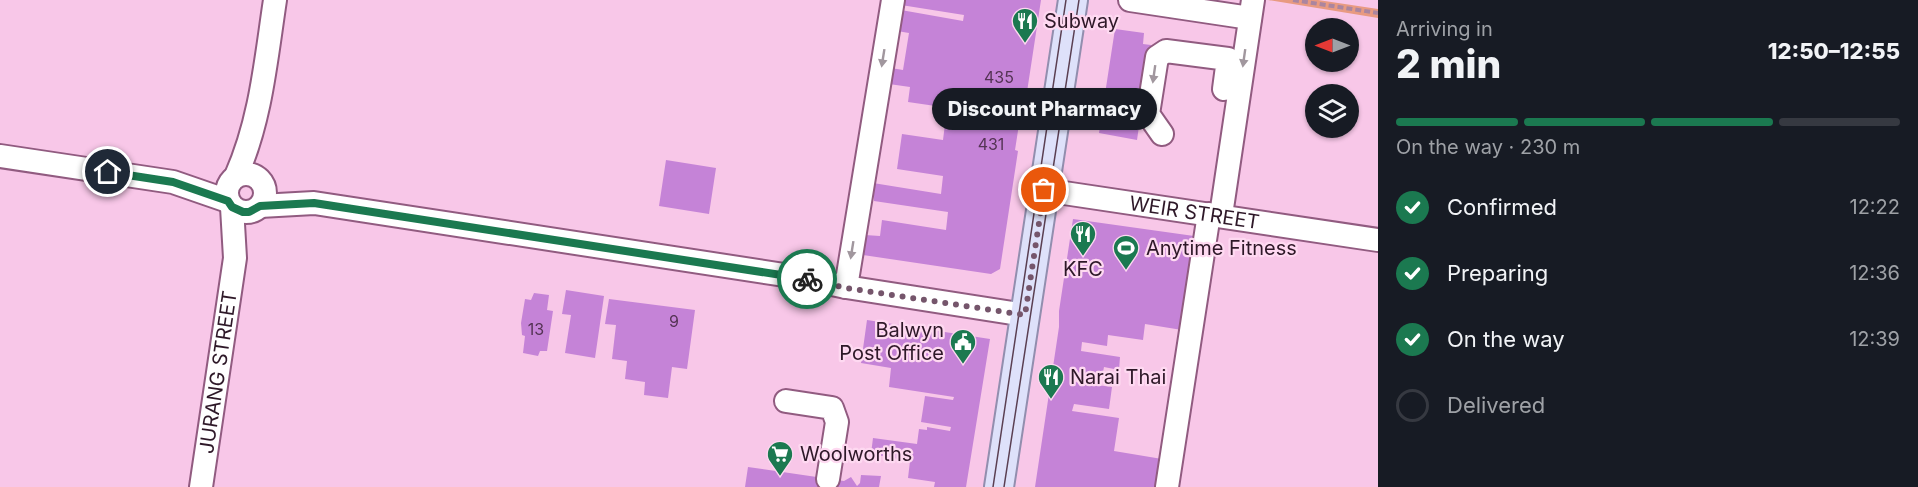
<!DOCTYPE html>
<meta charset="utf-8">
<style>
:root{--surface:#171b24;--page:#242831;--text:#f1f3f6;--muted:#9ea1a6;--line:#363941;--accent:#1b7950}
body{margin:0;font-family:Inter,sans-serif;background:var(--page);color:var(--text);height:100vh;display:flex;flex-direction:column;font-size:22px;white-space:nowrap}
*{box-sizing:border-box;margin:0}
p{font-size:20px;color:var(--muted)}
.icon{flex:none;width:33px;height:33px;fill:none;stroke:currentColor;stroke-width:2;stroke-linecap:round;stroke-linejoin:round}
.map{position:relative;flex:1;overflow:hidden}
.drawer{display:flex;flex-direction:column;background:var(--surface);width:540px}
.drawer>*{flex:none}
.needle{width:39px;rotate:270deg}
.tools{position:absolute;left:1305px;top:18px;display:grid;gap:12px}
.tools a{display:grid;place-items:center;width:54px;height:54px;border-radius:50%;background:var(--surface);box-shadow:0 2px 4px #0004;font-size:30px}
.pin{position:absolute;display:grid;place-items:center;width:51px;height:51px;color:#fff;margin:-26px;border:3px solid #fff;border-radius:50%;box-shadow:0 2px 6px #0007}
.courier{position:absolute;display:grid;place-items:center;width:60px;height:60px;margin:-30px;border:4px solid #1b7950;border-radius:50%;background:#fff;color:#222;box-shadow:0 2px 8px #0007}
.bubble{position:absolute;height:42px;border-radius:21px;background:var(--surface);box-shadow:0 2px 4px #0004;font-size:20px;font-weight:800;line-height:42px;text-align:center}
.overview em{font-style:normal;font-weight:800}
.overview div{display:flex;flex-direction:column-reverse}
.overview{display:flex;align-items:center;justify-content:space-between;height:102px;padding:0 18px}
h1{font-size:39px;font-weight:800;line-height:45px}
.bar{display:grid;grid-template-columns:repeat(4,1fr);gap:9px 6px;align-content:center;height:72px;padding:0 18px}
.bar i{height:8px;border-radius:4px;background:var(--line)}
.bar .on{background:var(--accent)}
.bar p{grid-column:span 4}
ol{padding:0 18px;list-style:none}
li{display:flex;align-items:center;gap:18px;height:66px}
li p{margin-inline-start:auto}
li .icon{padding:6px;border-radius:50%;background:var(--accent);color:#fff;stroke-width:4}
li:last-child{color:var(--muted)}
li i{width:33px;height:33px;border:3px solid var(--line);border-radius:50%}
main{display:flex;flex:1;min-height:0}
.map>svg:first-child{display:block}
</style>
<main>
<div class="map">
<svg width="1378" height="487" viewBox="0 0 1378 487">
<rect width="100%" height="100%" fill="#f8c7e8"/>
<path fill="#e89a81" d="M1268 0H1318L1378 9V18Z"/>
<path fill="#c583d7" d="M902 0H1041L1025 105H1022L1015 150 1018 151 1000 269 991 274 863 255 865 235 880 236 882 220 946 230 948 212 874 201 873 183 941 194 943 176 897 169 902 134 943 140 945 124 954 126 956 109 908 102 910 87 889 84 891 68 903 70 909 33 897 31 901 10 963 21 964 15 901 5Z
M1115 29 1144 33 1143 44 1151 45 1137 140 1099 133Z
M666 160 716 168 709 214 659 206Z
M1073 219 1194 236 1182 330 1145 324 1143 340 1108 335 1107 346 1082 342 1081 351 1120 357 1119 370 1104 367 1102 377 1077 373 1075 382 1112 387 1109 409 1074 404 1072 411 1119 418 1114 451 1162 459 1158 487H1035L1059 327V311Z
M566 290 604 296 595 358 565 353 571 315 562 314Z
M534 293 549 295 547 310 553 311 547 351H540L538 356 523 353 525 336 522 335 521 323 525 299 531 300Z
M609 299 695 310 687 369 672 367 668 398 644 395 645 382 625 379 627 361 612 359 616 325 605 324Z
M867 320 990 339 966 487H934L935 482 908 478 910 461 871 454 873 438 917 444 919 429 927 430V427L950 431 951 427 921 422 925 396 953 400 954 397 889 387 891 368 861 363Z
M748 467 844 481 851 477 857 486 860 483 861 475 881 476 879 487H745Z"/>
<g fill="none" stroke-linecap="round" stroke-linejoin="round">
<g stroke="#915b80" stroke-width="26">
<g id="minor">
<path d="M1130 0 1250 18"/>
<path d="M1162 134 1148 114 1157 57 1166 51 1228 59 1224 89"/>
<path d="M0 156 173 182 228 201"/>
<circle cx="246" cy="193" r="19"/>
<path d="M236 176C261 120 266 59 275 0"/>
<path id="s1" d="M1044 190 1378 240"/>
<path d="M260 206 314 203 804 278 846 287 1025 315"/>
<path d="M1221 215 1253 0"/>
<path d="M846 287 893 0"/>
<path d="M786 401 832 408 837 422 828 479"/>
<path id="s2" d="M201 487 235 258 232 207"/>
<path d="M1167 487 1209 214"/>
</g>
</g>
<g stroke="#928eae" stroke-width="32">
<path id="major" d="M999 487 1073 0"/>
</g>
<path stroke="#ab859f" stroke-width="4" stroke-dasharray="6 3" stroke-linecap="butt" d="M1293 0 1378 13"/>
<use href="#minor" stroke="#fff" stroke-width="22"/>
<use href="#major" stroke="#dee1fa" stroke-width="28"/>
<path stroke="#5a3f52" stroke-width="1.5" d="M993 487 1066 0
M1004 487 1079 0"/>
</g>
<defs><path id="oneway-solid" d="M-6-.8H1V-3.2L6.5 0L1 3.2V.8H-6Z" transform="scale(1.5)"/></defs>
<g fill="#a1979e">
<use href="#oneway-solid" transform="translate(883 58) rotate(99)"/>
<use href="#oneway-solid" transform="translate(1244 58) rotate(98)"/>
<use href="#oneway-solid" transform="translate(1154 74) rotate(98)"/>
<use href="#oneway-solid" transform="translate(852 250) rotate(99)"/>
</g>
<g fill="none" stroke-linecap="round" stroke-linejoin="round">
<path stroke="#75556b" stroke-width="6" stroke-dasharray="0 10.8" d="M807 279 846 288 1025 315 1044 190"/>
<path stroke="#1b7950" stroke-width="8" d="M108 172 173 182 228 201 232 207 243 212H249L260 206 314 203 807 279"/>
</g>
<defs>
<g id="restaurant-pin" transform="scale(1.35)"><path d="M0 17L-7.5 6A9.5 9.5 0 1 1 7.5 6Z" fill="#1b7950" stroke="#fed9f1"/><path d="M-5-6h1v4h1v-4h1v4h1v-4h1v5L-1.5 .5V6h-2V.5L-5-1ZM5-6V6H3V1.5H1.5Q1.5-4 5-6Z" fill="#fff"/></g>
<g id="stadium-pin" transform="scale(1.35)"><path d="M0 17L-7.5 6A9.5 9.5 0 1 1 7.5 6Z" fill="#1b7950" stroke="#fed9f1"/><path d="M0-5a6.5 5 0 1 0 0 10a6.5 5 0 1 0 0-10ZM-3.5-1.8h7v3.6h-7Z" fill="#fff"/></g>
<g id="civic-pin" transform="scale(1.35)"><path d="M0 17L-7.5 6A9.5 9.5 0 1 1 7.5 6Z" fill="#1b7950" stroke="#fed9f1"/><path d="M-.6-6.5H3V-4.5H.6V-3L4-1V1h2V6H-6V1h2V-1L-.6-3ZM-1.2 2.5V6h2.4V2.5Z" fill="#fff"/></g>
<g id="supermarket-pin" transform="scale(1.35)"><path d="M0 17L-7.5 6A9.5 9.5 0 1 1 7.5 6Z" fill="#1b7950" stroke="#fed9f1"/><path d="M-6-5.5h2.5l.6 2H6L4.5 2H-2.5L-4.4-4H-6ZM-1.5 3.2a1.3 1.3 0 1 0 .1 0ZM3 3.2a1.3 1.3 0 1 0 .1 0Z" fill="#fff"/></g>
</defs>
<g fill-rule="evenodd">
<use href="#restaurant-pin" x="1025" y="21"/>
<use href="#restaurant-pin" x="1083" y="234"/>
<use href="#stadium-pin" x="1126" y="248"/>
<use href="#civic-pin" x="963" y="342"/>
<use href="#restaurant-pin" x="1051" y="377"/>
<use href="#supermarket-pin" x="780" y="454"/>
</g>
<g text-anchor="middle" dominant-baseline="central" stroke-width="4.5" stroke-linejoin="round" paint-order="stroke">
<g font-size="16" fill="#543354">
<text x="999" y="77">435</text>
<text x="991" y="144">431</text>
<text x="674" y="321">9</text>
<text x="536" y="329">13</text>
</g>
<g font-size="20" fill="#2e1828" stroke="#fed9f1" text-anchor="start">
<text x="1044" y="21">Subway</text>
<text x="1146" y="248">Anytime Fitness</text>
<text x="1083" y="269" text-anchor="middle">KFC</text>
<text x="944" y="330" text-anchor="end">Balwyn<tspan x="944" dy="23">Post Office</tspan></text>
<text x="1070" y="377">Narai Thai</text>
<text x="800" y="454">Woolworths</text>
</g>
<g font-size="20" fill="#2e1828" stroke="#fed9f1">
<text stroke="none"><textPath href="#s1" startOffset="152">WEIR STREET</textPath></text>
<text stroke="none"><textPath href="#s2" startOffset="116">JURANG STREET</textPath></text>
</g>
</g>
</svg>
<div class="tools">
<a><svg class="needle" viewBox="-14 -14 28 28"><path d="M0-13l5 13h-10z" fill="#e53935"/><path d="M0 13l5-13h-10z" fill="#9ea1a6"/></svg></a>
<a><svg class="icon" aria-label="layers" viewBox="0 0 24 24"><path d="M12 4l9 5-9 5-9-5zM3 14l9 5 9-5"/></svg></a>
</div>
<div class="pin" style="left:1044px;top:190px;background:#ea580c"><svg class="icon" aria-label="bag" viewBox="0 0 24 24"><path d="M5 8h14l-1 12H6zM9 8a3 3 0 0 1 6 0"/></svg></div>
<div class="pin" style="left:108px;top:172px;background:#1f2937"><svg class="icon" aria-label="home" viewBox="0 0 24 24"><path d="M3 11l9-7 9 7M6 9v11h12V9"/></svg></div>
<div class="courier" style="left:807px;top:279px"><svg class="icon" aria-label="bike" viewBox="0 0 24 24"><circle cx="6" cy="16" r="4"/><circle cx="18" cy="16" r="4"/><path d="M6 16l4-8h5l3 8M10 8l3 8H6M13 5h3"/></svg></div>
<div class="bubble" style="left:932px;top:88px;width:225px">Discount Pharmacy</div>
</div>
<section class="drawer">
<div class="overview"><div><h1>2 min</h1><p>Arriving in</p></div><em>12:50–12:55</em></div>
<div class="bar"><i class="on"></i><i class="on"></i><i class="on"></i><i></i><p>On the way · 230 m</p></div>
<ol>
<li><svg class="icon" aria-label="check" viewBox="0 0 24 24"><path d="M5 12l5 5 9-10"/></svg>Confirmed<p>12:22</p></li>
<li><svg class="icon" aria-label="check" viewBox="0 0 24 24"><path d="M5 12l5 5 9-10"/></svg>Preparing<p>12:36</p></li>
<li><svg class="icon" aria-label="check" viewBox="0 0 24 24"><path d="M5 12l5 5 9-10"/></svg>On the way<p>12:39</p></li>
<li><i></i>Delivered</li>
</ol>
</section>
</main>
